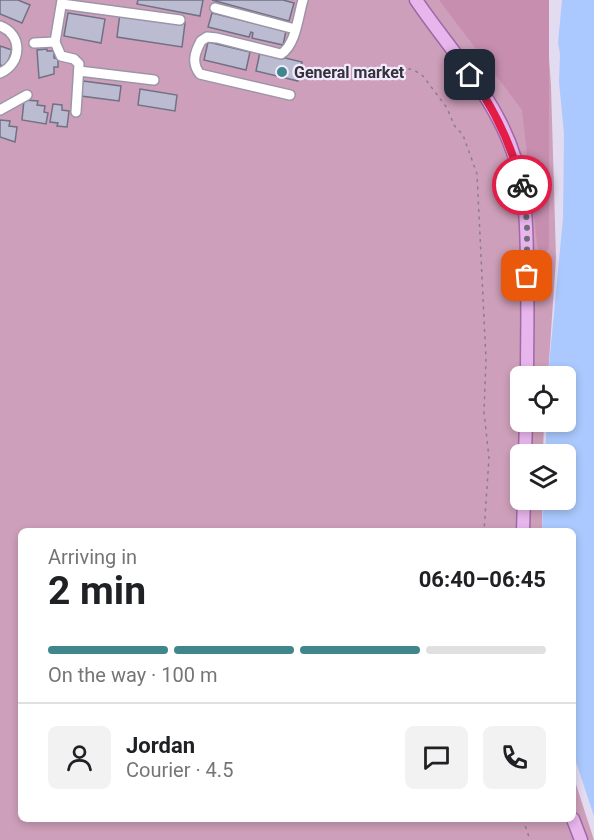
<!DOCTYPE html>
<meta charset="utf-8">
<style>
:root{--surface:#fff;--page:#f2f2f2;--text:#202124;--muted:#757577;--line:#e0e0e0;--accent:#3f878c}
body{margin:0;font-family:Roboto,sans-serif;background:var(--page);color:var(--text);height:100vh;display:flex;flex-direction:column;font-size:22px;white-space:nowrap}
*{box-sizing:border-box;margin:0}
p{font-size:20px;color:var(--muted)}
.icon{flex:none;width:33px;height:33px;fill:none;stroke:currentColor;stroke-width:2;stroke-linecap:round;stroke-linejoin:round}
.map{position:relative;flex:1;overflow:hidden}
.sheet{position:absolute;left:18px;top:528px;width:558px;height:294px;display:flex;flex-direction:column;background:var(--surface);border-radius:9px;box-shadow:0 3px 9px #0003}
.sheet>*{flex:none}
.controls{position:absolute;left:510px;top:366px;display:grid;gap:12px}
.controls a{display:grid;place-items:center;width:66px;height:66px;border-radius:9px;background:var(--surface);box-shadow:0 3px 9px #0003;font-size:30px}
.pin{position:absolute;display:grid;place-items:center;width:51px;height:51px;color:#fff;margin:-26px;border-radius:12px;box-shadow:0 3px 9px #0006}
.courier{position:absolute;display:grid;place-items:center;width:60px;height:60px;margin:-30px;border:4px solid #e11d48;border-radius:50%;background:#fff;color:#222;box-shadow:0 2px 8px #0007}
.head em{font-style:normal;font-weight:700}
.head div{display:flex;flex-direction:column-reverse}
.head{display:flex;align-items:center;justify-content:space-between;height:102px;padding:0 30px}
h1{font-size:39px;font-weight:700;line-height:45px}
.bar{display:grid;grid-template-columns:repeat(4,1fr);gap:9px 6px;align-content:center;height:72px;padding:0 30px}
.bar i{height:8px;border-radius:4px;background:var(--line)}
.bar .active{background:var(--accent)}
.bar p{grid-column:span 4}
.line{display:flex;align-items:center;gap:15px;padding:0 30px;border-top:2px solid var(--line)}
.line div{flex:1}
.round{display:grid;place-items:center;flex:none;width:63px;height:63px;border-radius:9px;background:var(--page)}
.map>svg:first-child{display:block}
</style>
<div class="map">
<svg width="594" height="840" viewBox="0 0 594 840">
<rect width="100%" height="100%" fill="#e3dcf0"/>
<path fill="#ce9fba" d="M0 0H545L551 86 556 258 548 376H520V422H544L543 454H520V500H542V531H21V819H573V775L594 840H0Z"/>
<path fill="#c78eaf" d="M439 0H549V248L539 261 522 110Z"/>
<path fill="#abc9fe" d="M562 0H594V816L573 753V531H542L543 500H566V454H545L547 422H566V376H548L563 218 564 134 559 82 560 54 558 43Z"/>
<path fill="#bbbcd1" stroke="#707184" stroke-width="1.5" d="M0 0H18L30 5 22 23 0 14Z
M138 0H203L200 16 137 4Z
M212 0H283L294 3 289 21Z
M68 13 105 19 101 43 64 36Z
M120 13 185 23 182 47 117 37Z
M212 13 286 31 283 45 252 38 253 33 251 32 249 37 208 27Z
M208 42 250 52 246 70 204 60Z
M0 46 12 50 6 67 0 65Z
M47 49V51H54V58L58 59V67H54V74L39 78 37 50Z
M260 52 302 62 298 81 256 71Z
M83 81 121 86 119 101 81 96Z
M140 89 177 95 175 111 138 105Z
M24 100 38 101 37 105 45 106 44 112 48 113 46 124 22 120Z
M53 104 62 105V110L69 111 67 127 57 126 58 123 50 122Z
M0 120 10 121 9 126 17 127 15 142 0 137Z"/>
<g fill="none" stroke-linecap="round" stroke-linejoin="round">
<g stroke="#9c95a8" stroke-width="12">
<path id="minor" d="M62 0 55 42 61 56 74 59 79 64 76 112
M62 4 180 20
M215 8 295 29
M0 26C23 34 22 64 0 73
M34 43 55 42
M79 71 154 80
M290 95 200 74C191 63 195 52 201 41L207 37 217 38 281 54C296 45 298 16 303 0
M0 110 27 95"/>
</g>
<g stroke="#9f68a6" stroke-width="15">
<path id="major" d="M416 0C443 40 477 77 499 120 527 173 527 219 527 276 528 309 527 343 527 376
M525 454 526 422
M523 531 524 500
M573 819 581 840"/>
</g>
<path stroke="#85808d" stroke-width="1.5" stroke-dasharray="3 4.5" stroke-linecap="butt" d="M401 67 414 70 423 76 447 108 454 125 463 135 477 174 486 359 484 412 489 458 484 531
M523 819 530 840"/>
<use href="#minor" stroke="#fff" stroke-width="9"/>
<use href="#major" stroke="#e8b6ed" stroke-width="12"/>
</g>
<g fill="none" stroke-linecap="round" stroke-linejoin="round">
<path stroke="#716d79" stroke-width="6" stroke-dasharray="0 10.8" d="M522 185 527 222V276"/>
<path stroke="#e11d48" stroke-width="8" d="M470 75C495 109 511 144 522 185"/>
</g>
<circle fill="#3f878c" stroke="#f1e9fe" stroke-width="2" cx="282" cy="72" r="6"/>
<g text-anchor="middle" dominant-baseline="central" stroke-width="4.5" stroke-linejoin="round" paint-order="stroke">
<g font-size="16" font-weight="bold" fill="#343139" stroke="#f1e9fe" text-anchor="start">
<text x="294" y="72">General market</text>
</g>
</g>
</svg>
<div class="controls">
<a><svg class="icon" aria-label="locate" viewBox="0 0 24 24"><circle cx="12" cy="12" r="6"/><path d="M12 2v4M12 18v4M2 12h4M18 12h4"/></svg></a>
<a><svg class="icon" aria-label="layers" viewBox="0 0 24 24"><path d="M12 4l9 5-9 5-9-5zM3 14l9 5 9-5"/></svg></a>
</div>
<div class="pin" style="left:527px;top:276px;background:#ea580c"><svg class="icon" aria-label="bag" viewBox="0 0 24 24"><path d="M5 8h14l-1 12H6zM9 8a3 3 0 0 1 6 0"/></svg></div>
<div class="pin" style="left:470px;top:75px;background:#1f2937"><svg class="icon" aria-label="home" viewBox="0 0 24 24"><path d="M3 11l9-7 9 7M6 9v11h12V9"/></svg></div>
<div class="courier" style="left:522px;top:185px"><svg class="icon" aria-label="bike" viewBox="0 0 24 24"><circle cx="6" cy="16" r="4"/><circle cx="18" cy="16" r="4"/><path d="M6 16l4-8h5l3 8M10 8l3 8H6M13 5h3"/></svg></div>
<section class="sheet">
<div class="head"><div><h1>2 min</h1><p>Arriving in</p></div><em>06:40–06:45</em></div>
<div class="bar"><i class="active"></i><i class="active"></i><i class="active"></i><i></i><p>On the way · 100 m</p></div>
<div class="line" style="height:108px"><a class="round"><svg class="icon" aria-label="person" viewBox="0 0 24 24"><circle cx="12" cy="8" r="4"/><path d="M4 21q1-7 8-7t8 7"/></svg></a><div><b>Jordan</b><p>Courier · 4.5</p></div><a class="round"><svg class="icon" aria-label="chat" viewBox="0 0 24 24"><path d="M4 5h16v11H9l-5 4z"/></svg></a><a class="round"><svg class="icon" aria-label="phone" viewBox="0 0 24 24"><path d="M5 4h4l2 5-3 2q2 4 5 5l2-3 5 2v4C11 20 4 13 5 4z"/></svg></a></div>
</section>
</div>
